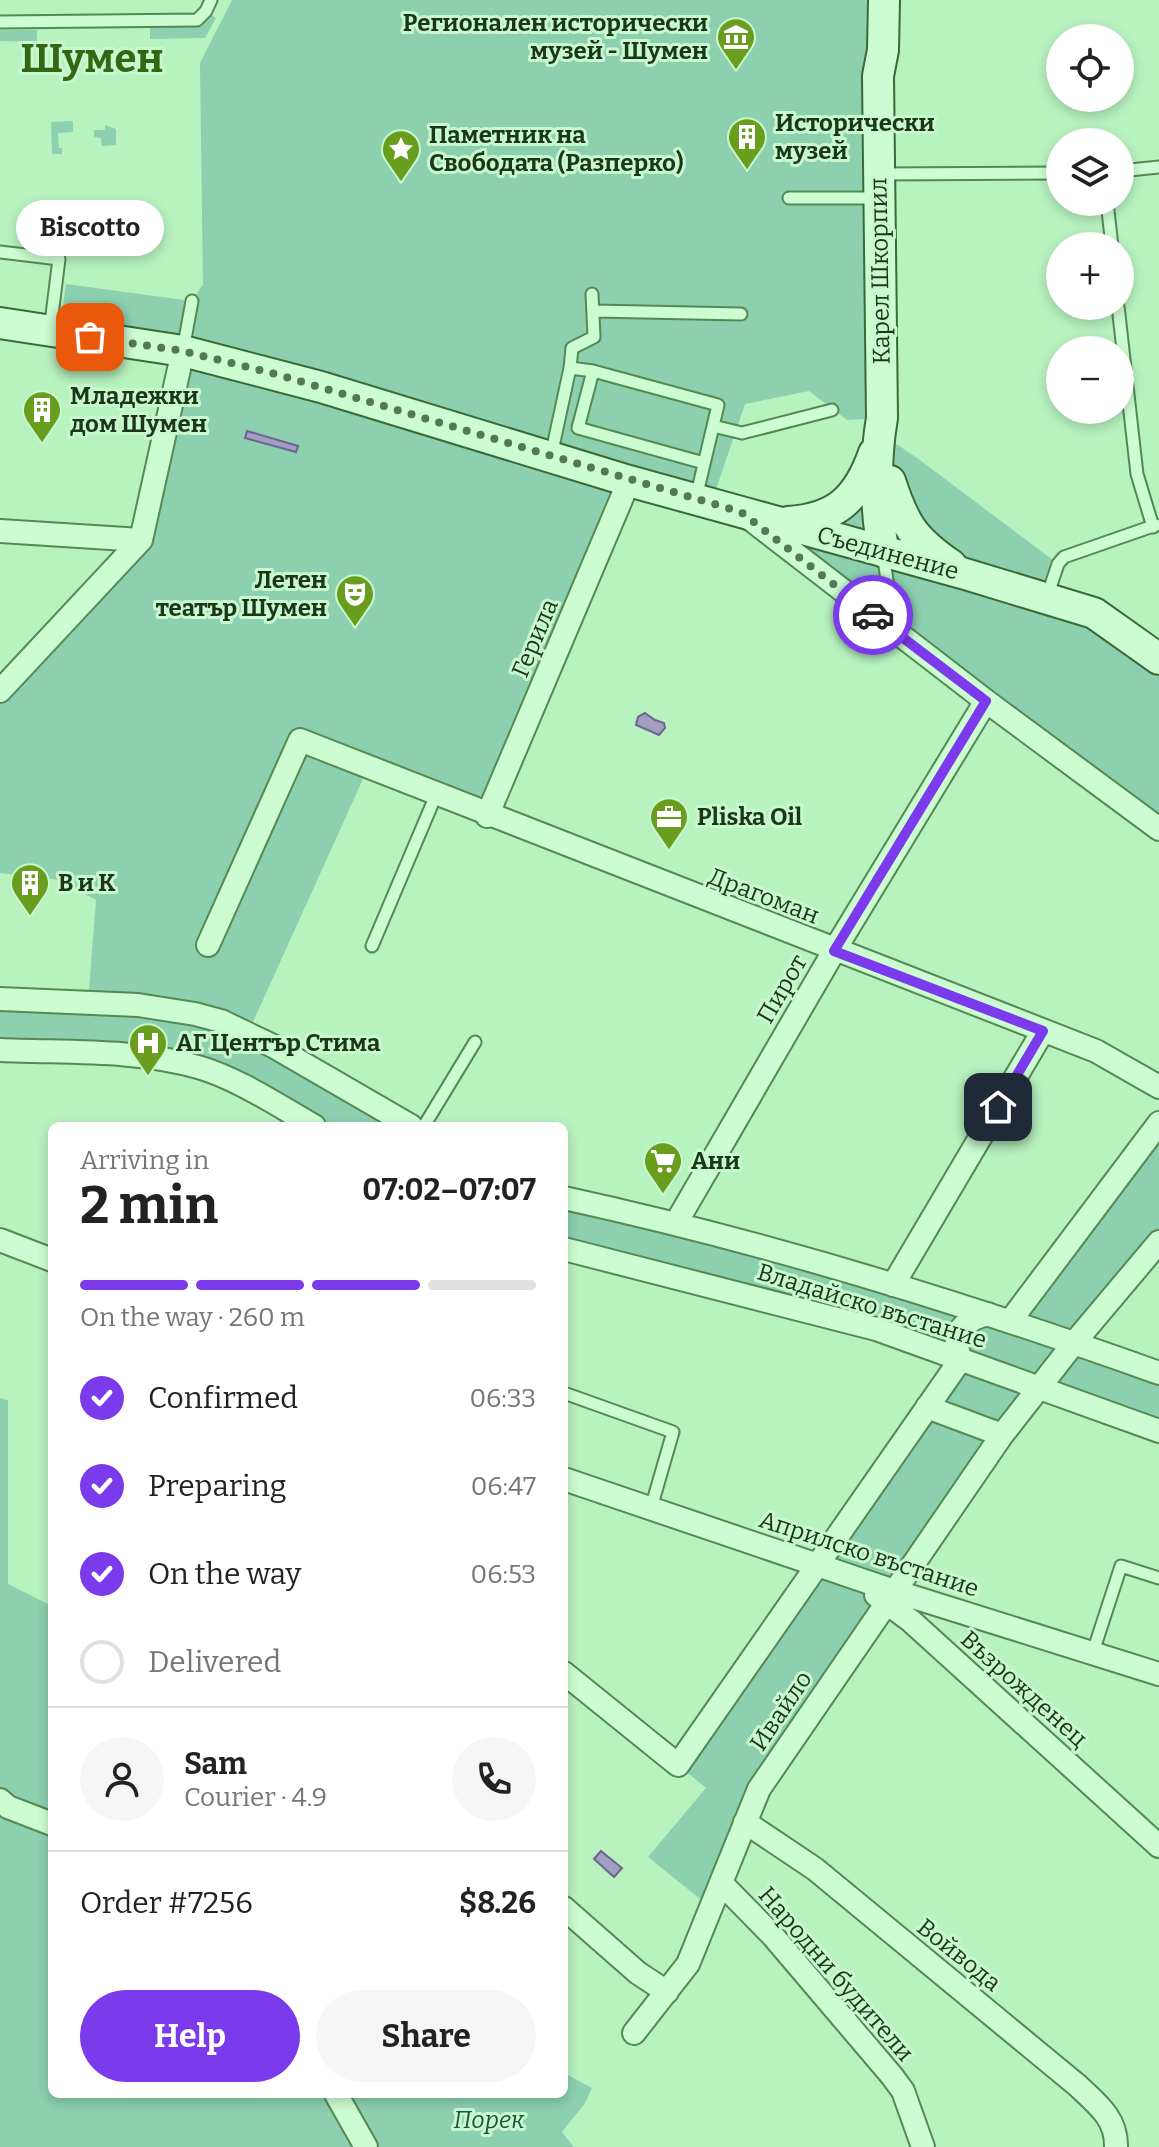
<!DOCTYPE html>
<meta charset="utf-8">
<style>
:root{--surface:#fff;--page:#f6f6f6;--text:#222;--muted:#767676;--line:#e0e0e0;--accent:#7c3aed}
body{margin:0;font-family:Bitter,serif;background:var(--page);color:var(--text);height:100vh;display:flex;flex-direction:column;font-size:30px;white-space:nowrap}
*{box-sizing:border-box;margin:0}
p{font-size:26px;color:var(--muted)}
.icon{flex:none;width:44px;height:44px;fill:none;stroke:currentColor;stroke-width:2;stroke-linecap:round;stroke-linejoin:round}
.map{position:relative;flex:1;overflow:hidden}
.side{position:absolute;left:48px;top:1122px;width:520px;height:976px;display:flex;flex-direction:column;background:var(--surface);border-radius:12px;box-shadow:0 4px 12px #0003}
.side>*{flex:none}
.controls{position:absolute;left:1046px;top:24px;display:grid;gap:16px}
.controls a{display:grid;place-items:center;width:88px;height:88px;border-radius:50%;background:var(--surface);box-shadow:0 4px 12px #0003;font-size:40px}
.pin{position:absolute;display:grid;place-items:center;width:68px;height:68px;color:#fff;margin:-34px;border-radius:16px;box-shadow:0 4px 12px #0006}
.courier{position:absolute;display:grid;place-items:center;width:80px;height:80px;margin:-40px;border:6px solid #7c3aed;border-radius:50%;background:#fff;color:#222;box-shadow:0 2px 10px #0007}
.bubble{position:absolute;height:56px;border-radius:28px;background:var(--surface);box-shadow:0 4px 12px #0003;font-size:26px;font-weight:700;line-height:56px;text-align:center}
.overview em{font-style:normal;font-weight:700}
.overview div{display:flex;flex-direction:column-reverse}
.overview{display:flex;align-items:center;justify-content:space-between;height:136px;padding:0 32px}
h1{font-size:52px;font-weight:700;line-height:60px}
.bar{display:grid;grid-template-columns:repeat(4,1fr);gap:12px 8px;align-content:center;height:96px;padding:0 32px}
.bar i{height:10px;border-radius:6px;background:var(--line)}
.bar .selected{background:var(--accent)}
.bar p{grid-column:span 4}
.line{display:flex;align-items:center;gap:20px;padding:0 32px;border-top:2px solid var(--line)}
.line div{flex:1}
.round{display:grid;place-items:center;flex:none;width:84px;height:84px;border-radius:42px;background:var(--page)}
ol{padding:0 32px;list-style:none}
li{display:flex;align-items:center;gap:24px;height:88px}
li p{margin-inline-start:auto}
li .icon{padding:8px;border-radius:50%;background:var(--accent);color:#fff;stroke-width:4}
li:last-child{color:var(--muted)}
li i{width:44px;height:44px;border:4px solid var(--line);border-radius:50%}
.action{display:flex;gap:16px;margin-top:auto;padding:16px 32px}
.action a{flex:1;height:92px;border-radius:48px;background:var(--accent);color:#fff;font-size:32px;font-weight:700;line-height:92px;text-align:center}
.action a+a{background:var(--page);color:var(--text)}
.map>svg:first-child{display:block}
</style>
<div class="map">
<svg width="1159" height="2147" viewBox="0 0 1159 2147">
<rect width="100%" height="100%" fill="#b8f2bf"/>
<path fill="#8cd0b0" d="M232 0H873L882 418 847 420 809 391 745 404 711 504 629 481 487 816 368 768 248 1033 411 1126H314L199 1067 0 1050V999L88 1003 96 900 59 880 0 873V691L141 539 183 351 59 333 66 284 191 301 203 285 200 63Z
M211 15 216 18 205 38 150 39V27H199Z
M0 30H37V42L0 41Z
M73 121V132L58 133 59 148H62V154H52L51 122Z
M105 125 116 129V145L102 146 101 138 94 137V130H105Z
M888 442 898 445 920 460 1058 564 1047 598 1159 659V829L741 512 778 522 859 489 880 535 959 572 901 516Z
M1159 1123V1242L1074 1342 1159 1373V1431L1037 1388 759 1789 710 1907 648 1857 706 1788 678 1765 961 1359 564 1249V1198L1011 1320Z
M0 1398 8 1400V1584L52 1606V2094H564V2073L592 2088 585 2103 562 2132 574 2147H0Z"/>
<path fill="#a29ec1" stroke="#6c658f" stroke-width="2" d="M247 431 298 446 296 452 245 438Z
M645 713 655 720 664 723 665 728 659 735 636 725 638 717Z
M601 1851 622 1868 614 1877 594 1859Z"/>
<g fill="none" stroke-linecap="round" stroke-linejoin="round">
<g stroke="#558952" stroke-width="15">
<path id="lane" d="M0 22 197 20 206 11 211 0
M1120 171 1159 167
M879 174 1060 173
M789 198H876
M1107 202 1112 246
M0 252 59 259 50 331
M1118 306 1137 474 1153 527
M594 311 741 314
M183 350 192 301
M570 368 572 348 594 337 592 294
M593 371 578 428 704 463
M713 426 742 433 832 410
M551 456 570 368 593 371 718 405 696 498
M885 566 893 624
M1047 597 1058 564 1064 557 1156 525
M372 946 436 795
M424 1126 475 1042
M564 1393 673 1432 651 1508
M1093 1652 1121 1566 1159 1578"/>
</g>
<g stroke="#558952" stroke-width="26">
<path id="street" d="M749 518 986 701 1159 829
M0 531 141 540
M0 691 141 540 183 351
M487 816 629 481
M208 945 300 740 1096 1051 1159 1087
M0 999 138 1005 195 1014 221 1021 273 1046 411 1126
M0 1050C65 1053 136 1049 198 1067 239 1079 277 1105 314 1126
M564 1198C766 1242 964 1303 1159 1373
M676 1223 834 951 986 701
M0 1240 52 1260
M564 1249 876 1329 1159 1431
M893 1285 1043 1031
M1011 1320 1159 1123
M927 1407 1002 1435
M564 1479 894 1591 1159 1674
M876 1595 911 1621 1159 1846
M564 1673 678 1765 961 1359C949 1333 964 1320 988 1314
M0 1800 8 1807 52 1824
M745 1822 815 1869 1077 2085C1096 2103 1117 2118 1116 2147
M721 1883 773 1936 892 2076 903 2091 923 2147
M564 1908 638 1973 667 1992
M634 2033 688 1964 759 1789 1002 1435 1074 1343 1159 1242
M336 2094 366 2147"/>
</g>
<g stroke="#3a6a36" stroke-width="34">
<path id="secondary" d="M884 0 883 50 878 76 882 418C875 458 875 513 884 552
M0 323 183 351 321 387 629 481 962 573 1094 613 1159 659
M890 481C904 524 913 539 951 565
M788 522C837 519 858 498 874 453"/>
</g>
<use href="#lane" stroke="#ccfcd1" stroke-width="11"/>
<use href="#street" stroke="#ccfcd1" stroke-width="22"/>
<use href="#secondary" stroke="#ccfcd1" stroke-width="30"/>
</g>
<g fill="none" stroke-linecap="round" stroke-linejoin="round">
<path stroke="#537853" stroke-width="8" stroke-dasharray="0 14.4" d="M90 337 183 351 279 375 741 512 873 615"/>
<path stroke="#7c3aed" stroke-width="10" d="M873 615 986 701 834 951 1043 1031 998 1107"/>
</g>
<defs>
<g id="museum-pin" transform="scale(2)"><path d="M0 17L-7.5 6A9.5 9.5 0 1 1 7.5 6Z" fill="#699d1d" stroke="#c8f8ce"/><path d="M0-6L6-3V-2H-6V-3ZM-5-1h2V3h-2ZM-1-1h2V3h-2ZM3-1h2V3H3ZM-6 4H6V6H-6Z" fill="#fff"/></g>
<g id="building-pin" transform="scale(2)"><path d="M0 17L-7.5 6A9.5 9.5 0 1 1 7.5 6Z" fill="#699d1d" stroke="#c8f8ce"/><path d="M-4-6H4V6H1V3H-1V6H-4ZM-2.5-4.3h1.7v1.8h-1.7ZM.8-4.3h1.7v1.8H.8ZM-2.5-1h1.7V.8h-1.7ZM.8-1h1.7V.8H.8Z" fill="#fff"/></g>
<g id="sight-pin" transform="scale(2)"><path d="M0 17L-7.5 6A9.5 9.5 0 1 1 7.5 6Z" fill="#699d1d" stroke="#c8f8ce"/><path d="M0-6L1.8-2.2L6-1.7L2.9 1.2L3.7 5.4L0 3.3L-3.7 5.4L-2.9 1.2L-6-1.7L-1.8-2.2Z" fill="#fff"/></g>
<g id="theatre-pin" transform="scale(2)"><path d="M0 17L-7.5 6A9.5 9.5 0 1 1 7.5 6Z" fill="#699d1d" stroke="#c8f8ce"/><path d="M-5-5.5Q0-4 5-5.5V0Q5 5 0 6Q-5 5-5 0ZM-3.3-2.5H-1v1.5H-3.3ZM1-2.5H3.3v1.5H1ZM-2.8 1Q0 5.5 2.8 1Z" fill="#fff"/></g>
<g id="office-pin" transform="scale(2)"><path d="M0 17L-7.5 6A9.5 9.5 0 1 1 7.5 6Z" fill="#699d1d" stroke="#c8f8ce"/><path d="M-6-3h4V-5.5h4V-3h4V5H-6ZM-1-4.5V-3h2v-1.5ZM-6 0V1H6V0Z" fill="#fff"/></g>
<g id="hospital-pin" transform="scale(2)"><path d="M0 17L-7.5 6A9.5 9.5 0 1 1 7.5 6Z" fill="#699d1d" stroke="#c8f8ce"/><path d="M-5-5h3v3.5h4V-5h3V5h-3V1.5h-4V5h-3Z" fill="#fff"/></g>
<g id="supermarket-pin" transform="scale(2)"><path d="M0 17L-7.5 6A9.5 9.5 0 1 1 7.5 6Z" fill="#699d1d" stroke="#c8f8ce"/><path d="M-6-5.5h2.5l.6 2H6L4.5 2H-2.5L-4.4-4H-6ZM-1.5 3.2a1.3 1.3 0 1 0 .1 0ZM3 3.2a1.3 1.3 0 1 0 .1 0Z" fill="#fff"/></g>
</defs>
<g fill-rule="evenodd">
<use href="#museum-pin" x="736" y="37"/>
<use href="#building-pin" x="747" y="137"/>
<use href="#sight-pin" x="401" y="149"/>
<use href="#building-pin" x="42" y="410"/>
<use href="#theatre-pin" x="355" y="594"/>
<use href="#office-pin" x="669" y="817"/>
<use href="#building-pin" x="30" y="883"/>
<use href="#hospital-pin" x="148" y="1043"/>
<use href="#supermarket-pin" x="663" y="1161"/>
</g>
<g text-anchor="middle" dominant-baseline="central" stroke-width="6" stroke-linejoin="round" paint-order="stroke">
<g font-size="24" font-weight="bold" fill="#1c3619" stroke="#c8f8ce" text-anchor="start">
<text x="708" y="23" text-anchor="end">Регионален исторически<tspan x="708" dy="28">музей - Шумен</tspan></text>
<text x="775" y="123">Исторически<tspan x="775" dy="28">музей</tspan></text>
<text x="429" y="135">Паметник на<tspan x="429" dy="28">Свободата (Разперко)</tspan></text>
<text x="70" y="396">Младежки<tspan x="70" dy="28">дом Шумен</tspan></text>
<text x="327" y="580" text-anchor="end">Летен<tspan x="327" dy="28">театър Шумен</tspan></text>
<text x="697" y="817">Pliska Oil</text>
<text x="58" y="883">В и К</text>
<text x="176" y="1043">АГ Център Стима</text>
<text x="691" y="1161">Ани</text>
</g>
<g font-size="24" fill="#1c3619" stroke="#c8f8ce">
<text transform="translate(880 271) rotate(-91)">Карел Шкорпил</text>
<text transform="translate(888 553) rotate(15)">Съединение</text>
<text transform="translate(535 638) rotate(-67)">Герила</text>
<text transform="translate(764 896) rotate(21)">Драгоман</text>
<text transform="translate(782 989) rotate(-60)">Пирот</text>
<text transform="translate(872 1306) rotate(17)">Владайско въстание</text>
<text transform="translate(869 1554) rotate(18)">Априлско въстание</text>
<text transform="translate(1024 1689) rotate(42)">Възрожденец</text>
<text transform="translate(781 1711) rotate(-56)">Ивайло</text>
<text transform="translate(959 1955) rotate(39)">Войвода</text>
<text transform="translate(836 1974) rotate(49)">Народни будители</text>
</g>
<g font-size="24" font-style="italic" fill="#1d5442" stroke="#c8f8ce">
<text x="489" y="2120">Порек</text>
</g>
<g font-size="40" font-weight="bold" fill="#336714" stroke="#c8f8ce">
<text x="92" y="59">Шумен</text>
</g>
</g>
</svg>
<div class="controls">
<a><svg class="icon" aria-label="locate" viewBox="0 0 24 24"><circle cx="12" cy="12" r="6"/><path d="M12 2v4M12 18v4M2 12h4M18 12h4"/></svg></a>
<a><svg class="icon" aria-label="layers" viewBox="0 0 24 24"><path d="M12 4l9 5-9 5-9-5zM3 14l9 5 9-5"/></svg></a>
<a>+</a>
<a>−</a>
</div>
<div class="pin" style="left:90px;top:337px;background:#ea580c"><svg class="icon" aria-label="bag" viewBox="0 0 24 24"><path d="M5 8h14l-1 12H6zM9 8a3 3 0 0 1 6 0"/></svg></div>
<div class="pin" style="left:998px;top:1107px;background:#1f2937"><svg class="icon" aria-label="home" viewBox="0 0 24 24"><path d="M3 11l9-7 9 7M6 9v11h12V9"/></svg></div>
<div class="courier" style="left:873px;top:615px"><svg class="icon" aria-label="car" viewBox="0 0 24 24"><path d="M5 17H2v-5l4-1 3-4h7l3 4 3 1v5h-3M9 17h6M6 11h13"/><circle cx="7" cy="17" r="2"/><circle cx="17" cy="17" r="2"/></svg></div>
<div class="bubble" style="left:16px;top:200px;width:148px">Biscotto</div>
<section class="side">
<div class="overview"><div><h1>2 min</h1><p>Arriving in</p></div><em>07:02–07:07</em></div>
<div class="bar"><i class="selected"></i><i class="selected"></i><i class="selected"></i><i></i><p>On the way · 260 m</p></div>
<ol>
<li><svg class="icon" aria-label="check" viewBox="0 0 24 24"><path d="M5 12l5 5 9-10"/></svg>Confirmed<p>06:33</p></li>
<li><svg class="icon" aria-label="check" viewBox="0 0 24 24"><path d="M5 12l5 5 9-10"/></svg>Preparing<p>06:47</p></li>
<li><svg class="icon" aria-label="check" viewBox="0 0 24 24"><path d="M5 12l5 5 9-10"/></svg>On the way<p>06:53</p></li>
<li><i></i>Delivered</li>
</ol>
<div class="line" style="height:144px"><a class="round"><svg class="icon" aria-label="person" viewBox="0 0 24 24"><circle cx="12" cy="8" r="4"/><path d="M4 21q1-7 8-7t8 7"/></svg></a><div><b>Sam</b><p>Courier · 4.9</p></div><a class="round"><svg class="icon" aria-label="phone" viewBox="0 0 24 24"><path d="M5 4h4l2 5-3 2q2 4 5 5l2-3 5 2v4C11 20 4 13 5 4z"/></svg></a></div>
<div class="line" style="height:104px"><div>Order #7256</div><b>$8.26</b></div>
<div class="action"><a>Help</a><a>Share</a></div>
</section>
</div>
